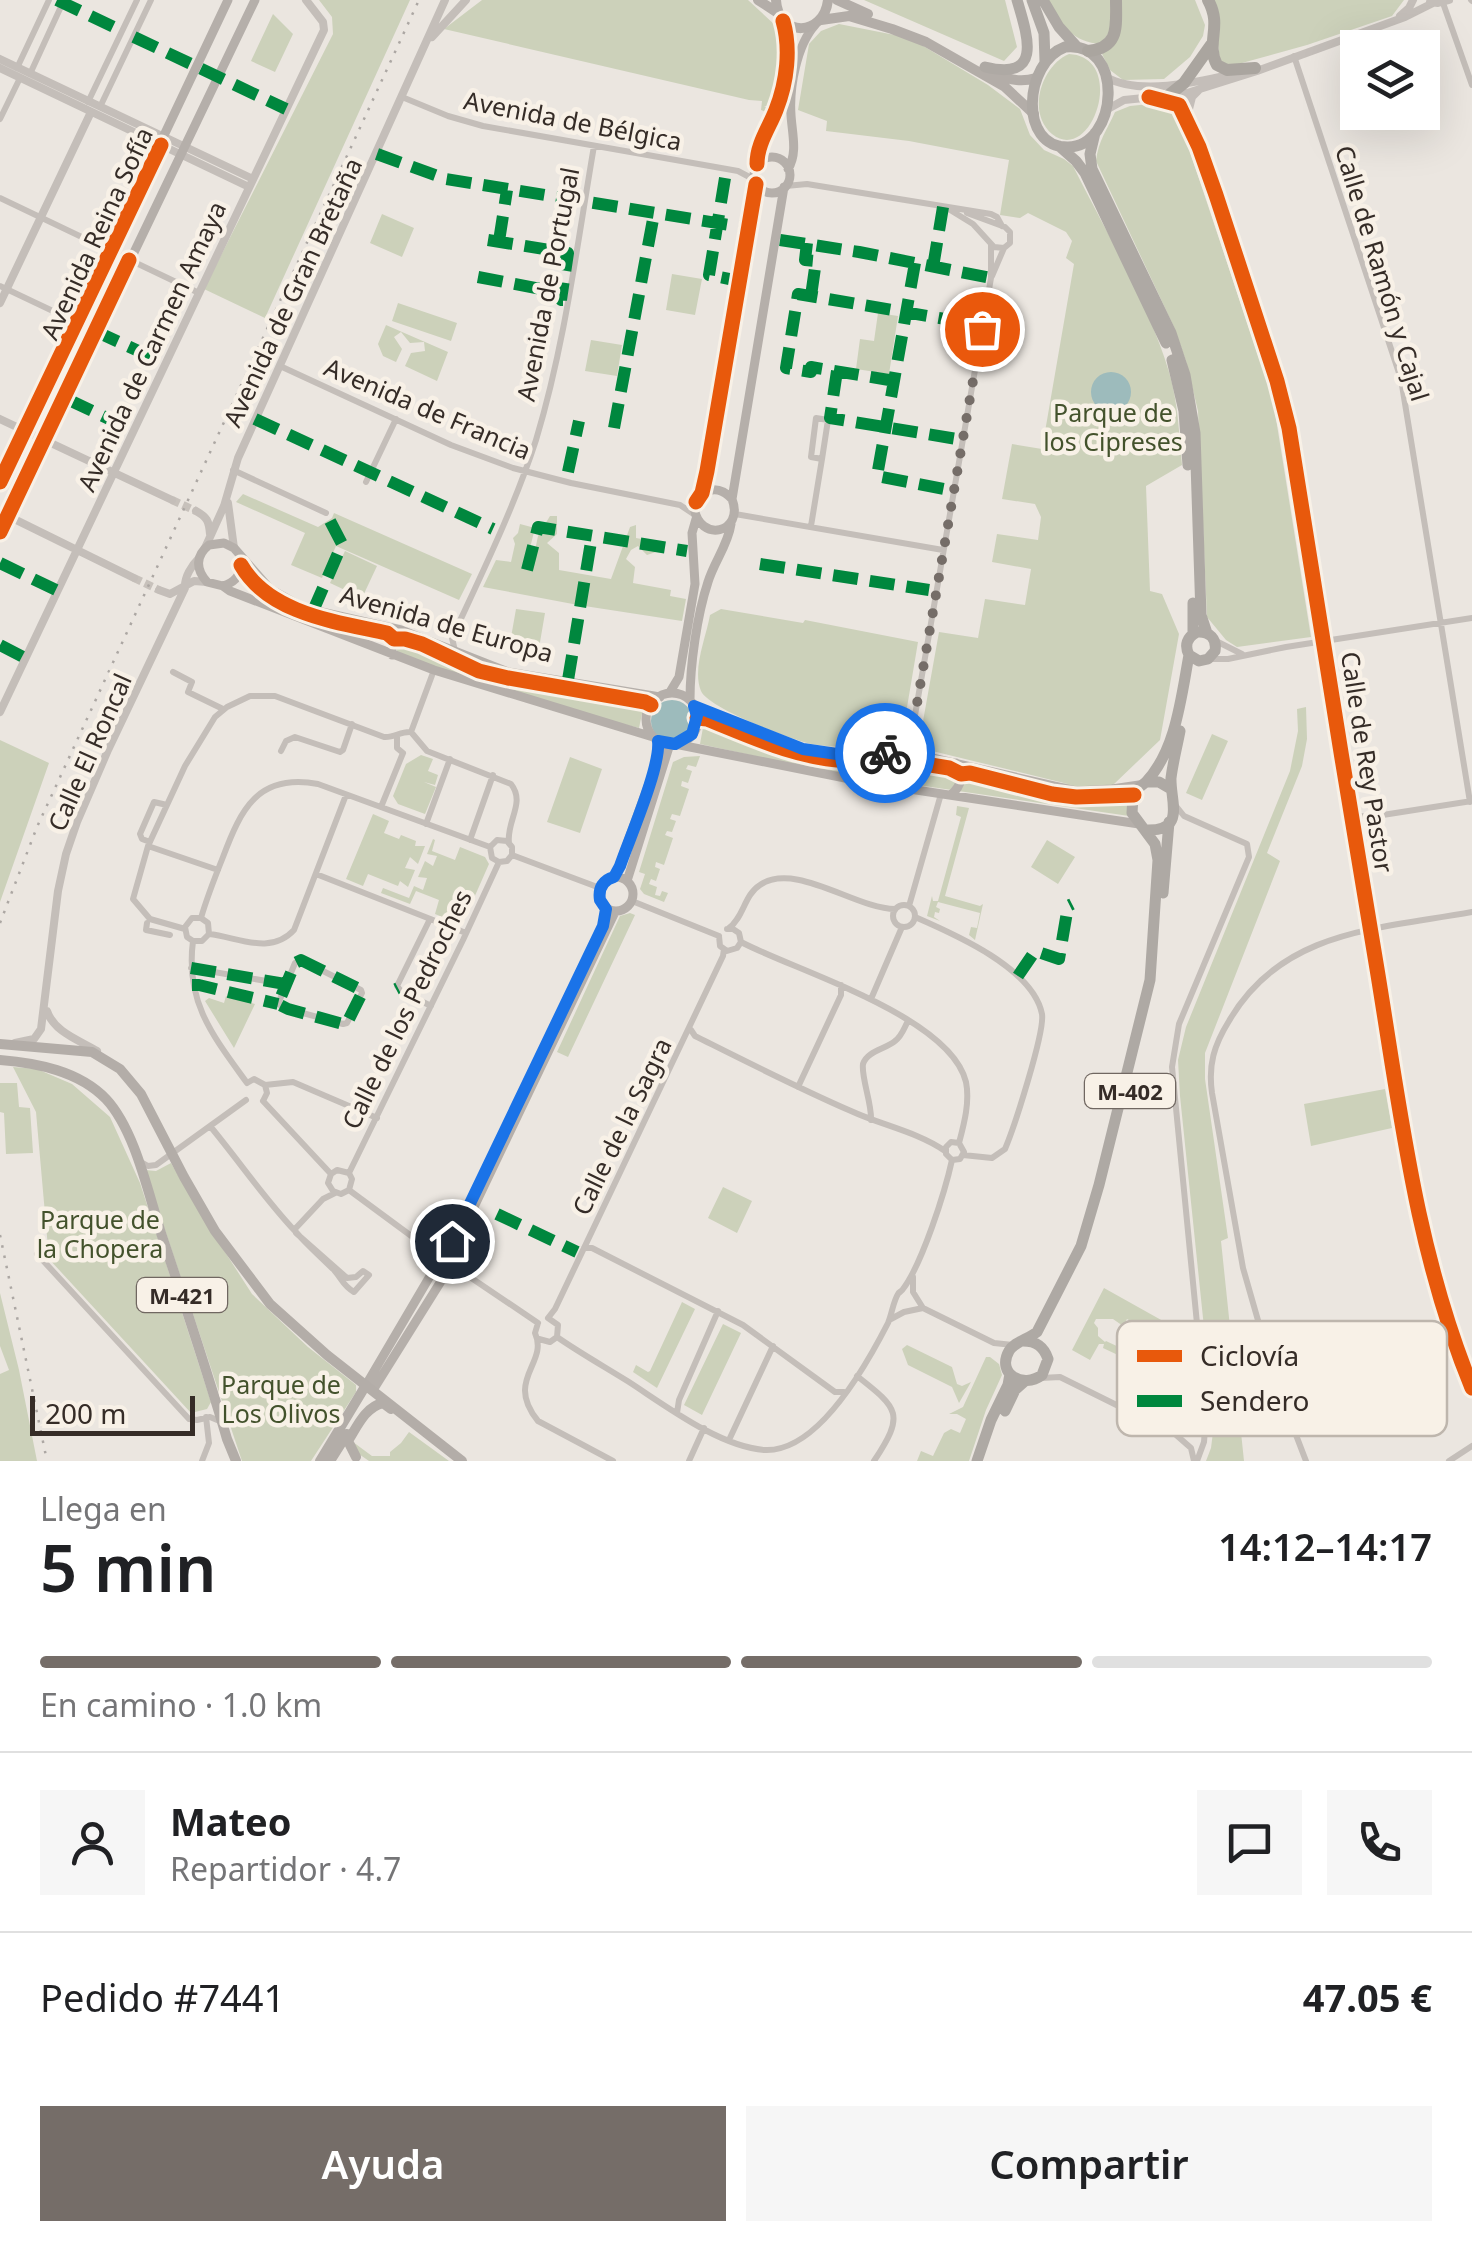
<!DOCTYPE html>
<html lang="es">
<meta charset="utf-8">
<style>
:root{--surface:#fff;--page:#f6f6f6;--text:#202124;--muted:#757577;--line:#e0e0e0;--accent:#756d68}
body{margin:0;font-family:"Noto Sans",sans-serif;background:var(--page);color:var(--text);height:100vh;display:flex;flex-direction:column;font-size:38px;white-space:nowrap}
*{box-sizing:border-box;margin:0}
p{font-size:32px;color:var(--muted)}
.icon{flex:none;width:55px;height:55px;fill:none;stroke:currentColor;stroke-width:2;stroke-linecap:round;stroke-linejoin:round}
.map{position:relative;height:1461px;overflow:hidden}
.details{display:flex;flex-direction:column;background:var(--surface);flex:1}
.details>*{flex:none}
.controls{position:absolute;left:1340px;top:30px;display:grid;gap:20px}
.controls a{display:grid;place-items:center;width:100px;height:100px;border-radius:0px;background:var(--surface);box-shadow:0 10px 40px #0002;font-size:50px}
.scale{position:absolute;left:30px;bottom:25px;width:165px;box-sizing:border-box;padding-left:10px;border:5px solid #352c27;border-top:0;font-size:28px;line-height:35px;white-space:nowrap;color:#352c27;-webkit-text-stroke:8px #f8f1e7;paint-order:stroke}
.pin{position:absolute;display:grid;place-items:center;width:85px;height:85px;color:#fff;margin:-42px;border:5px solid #fff;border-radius:50%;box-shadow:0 2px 10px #0007}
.courier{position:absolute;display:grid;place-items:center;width:100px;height:100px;margin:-50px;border:8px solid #1a73e8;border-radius:50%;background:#fff;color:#222;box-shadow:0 2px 12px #0007}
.overview em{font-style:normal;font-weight:600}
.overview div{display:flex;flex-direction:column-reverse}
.overview{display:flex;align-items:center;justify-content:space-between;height:170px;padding:0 40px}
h1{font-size:65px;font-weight:600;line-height:75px}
.bar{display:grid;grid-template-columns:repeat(4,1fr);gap:15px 10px;align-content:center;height:120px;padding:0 40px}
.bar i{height:12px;border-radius:8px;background:var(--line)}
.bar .active{background:var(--accent)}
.bar p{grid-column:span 4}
.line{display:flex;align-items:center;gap:25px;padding:0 40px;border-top:2px solid var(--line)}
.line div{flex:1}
.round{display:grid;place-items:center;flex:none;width:105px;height:105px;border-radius:0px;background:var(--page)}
.primary-button{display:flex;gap:20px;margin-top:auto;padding:20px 40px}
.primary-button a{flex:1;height:115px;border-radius:0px;background:var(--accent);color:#fff;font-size:40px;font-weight:600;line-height:115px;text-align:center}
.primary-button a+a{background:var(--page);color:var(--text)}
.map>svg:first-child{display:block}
</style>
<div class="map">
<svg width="1472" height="1461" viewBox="0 0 1472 1461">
<rect width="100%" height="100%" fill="#ebe6e0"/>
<path fill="#ccd1ba" d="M319 0H410L265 318 204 289 333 34 332 17Z
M482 0H748L776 26 781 39 771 102 769 106H764L768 108 766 112 761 110 762 101 749 100 444 29Z
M864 0H1005L1017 47 1004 61Z
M1048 0H1110L1112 28 1101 44C1074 43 1059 24 1048 0Z
M1120 0H1195L1205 25 1203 36 1190 57 1164 79 1123 80 1110 70 1102 54 1112 47Z
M1213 0H1404L1392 16 1307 45 1231 66 1220 61Z
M273 14 293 34 275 72 251 61Z
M839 24 910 38 988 85 1020 109 1030 135 1044 150 1064 159 1073 166C1105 230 1149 304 1169 372 1178 402 1179 433 1182 465L1146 486 1150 591 1162 594 1179 634 1160 740 1113 785 1087 788 1132 794 1129 816 829 772 700 744 706 711 799 754 918 764 1068 784 924 749 920 738 939 632 978 638 985 599 1025 605 1031 569 992 562 997 534 1038 540 1041 517 1035 504 1002 499 1012 444 1042 449 1074 264 1066 258 1072 241 1066 232 1028 213 1020 218 1000 215 1009 160 909 141 826 131 827 121 798 110 809 44 821 31Z
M1069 54C1128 57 1092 166 1052 134 1026 112 1042 65 1069 54Z
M1150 104 1168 106 1176 110 1273 400 1311 637 1237 647 1226 640 1207 617 1198 411 1186 361 1174 327 1096 161C1098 141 1107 130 1115 112L1130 106Z
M382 214 414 228 402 257 370 243Z
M672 274 702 279 695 315 666 310Z
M398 303 457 323 451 341 392 321Z
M878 313 898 316 889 374 856 369 860 339 874 341Z
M386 325 448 352 437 381 405 366 411 353 425 351 424 342 410 343 401 332 394 337 402 349 396 362 383 356 378 344Z
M591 340 622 345 617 376 585 371Z
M243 494 318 527 332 518 334 513 472 574 459 600 336 546 322 578 291 565 305 533 236 502Z
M550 516H557V534L547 543 559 553V570L611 579 630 527 636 525V538L658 542 662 550 647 555 638 546 631 550 626 559 635 567 633 583 671 590 670 596 686 599 682 621 578 605 483 587 496 560 511 562 515 544 513 538 518 533 520 524 535 528 526 564 532 565 538 536Z
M345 551 377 566 362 598 330 583Z
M516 609 545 613 539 648 510 643Z
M721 609 803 623 805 620 918 642 901 743 896 745C869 746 838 749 811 744 792 740 708 708 701 691 692 669 706 638 710 615Z
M404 639 472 668V675L470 677 396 655 398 643Z
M483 672 529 685 576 693V696L624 708H630L638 702 644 704 639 728 565 709 480 680Z
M1306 707 1307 739 1302 766 1267 853 1280 861 1205 1053V1079L1228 1238 1221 1241 1244 1461H1206L1211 1448 1214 1424 1180 1096 1178 1060 1186 1027 1290 771 1298 731 1297 709Z
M1212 734 1228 741 1202 800 1186 793Z
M0 740 49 763 0 902Z
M421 755 433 759 428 771 438 775 435 785 424 782 436 787 425 814 398 804 393 796 406 764Z
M700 756 696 767 688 765 686 769 692 771 688 783 682 781 681 786 689 789 680 816 672 814 670 819 676 821 672 832 667 831 665 835 673 838 664 865 656 862 655 867 660 869 656 881 651 879 649 884 657 887 655 895 660 896 662 891 668 893 664 902 644 894 640 889 645 874 639 872 673 762 684 757Z
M570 757 602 769 580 833 547 822Z
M957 806 969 808 945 896 980 906 983 904 975 940 969 935 971 927 977 928 980 913 938 902 936 907 940 909 939 913 935 912 934 917 940 921 927 916 932 896 933 901H938L961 817 956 815Z
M373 814 389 821 384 833 399 839 401 835 416 841 415 846H425L418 864 410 857 405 868 415 870 408 887 400 881 398 886 368 874 363 886 346 879Z
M433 839 435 840 432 851 455 860 460 847 485 857 489 864 466 916 455 922 435 914 439 900 416 891 410 904 381 893 383 888 409 898 414 886 423 890 427 878 418 877 425 861 433 866 437 856 427 854Z
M1047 840 1075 857 1058 884 1031 867Z
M630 913 635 915 568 1057 557 1052 620 916Z
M226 996 255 1004 234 1048 205 1001 209 998 224 1003Z
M13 1067 37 1069 72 1084 110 1117 140 1183 211 1402 207 1409 191 1413 49 1259 36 1112Z
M0 1083H17L19 1107 30 1108 33 1153 6 1154 4 1113 0 1112Z
M1385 1089 1392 1128 1311 1146 1304 1104Z
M171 1163 198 1210 252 1294 308 1347 356 1385V1392L311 1461H242L145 1170 156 1171Z
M723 1187 752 1201 737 1233 708 1218Z
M1104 1288 1163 1321 1156 1335 1127 1319 1123 1326 1113 1319H1096L1094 1323 1098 1328V1336L1105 1342 1106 1341 1123 1349 1120 1356 1103 1348 1104 1344H1099L1090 1360 1072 1350Z
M0 1293 19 1370 37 1461H0V1374L9 1370 0 1346Z
M682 1302 695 1309 657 1388 633 1372 636 1365 648 1372 650 1371Z
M723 1324 741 1333 702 1415 684 1405Z
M907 1345 952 1367 957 1384 962 1386 971 1382 959 1403 952 1387 908 1365 902 1349Z
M986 1357H990L999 1364 1002 1375 986 1410 969 1461H917L921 1451 933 1456 944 1433 951 1429 960 1433 966 1419 957 1414H949L963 1407Z
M409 1432 449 1461H369L353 1450V1442L372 1456H390V1452L401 1443Z"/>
<path fill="#9dbbbc" d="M1091 392a20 20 0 1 1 40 0a20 20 0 1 1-40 0Z
M651 721a21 21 0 1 1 42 0a21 21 0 1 1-42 0Z"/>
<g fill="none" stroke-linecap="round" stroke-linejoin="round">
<path stroke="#c7c1bb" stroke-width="8" stroke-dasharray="8 4" stroke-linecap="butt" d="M172 500 196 511
M134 578 159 590"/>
<path stroke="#c4beb9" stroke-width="6" d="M1471 0 1472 1
M1443 3 1472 85
M1294 56 1401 379 1470 802
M17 68 49 0
M30 74 64 0
M1184 91 1197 136
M402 97 448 116 483 126 738 171 755 180
M1165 100 1175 102 1182 109 1199 147 1277 381 1289 428C1318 610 1347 793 1378 975 1401 1116 1417 1254 1472 1388
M88 102 137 0
M100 107 151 0
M0 119 20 78
M786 186 807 184 991 214 997 217 1002 226
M0 198 199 293
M947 208 973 224 994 247 1004 248
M967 213 1005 227 1010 232V243L1004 248 992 276
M0 286 95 331
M280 366 451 445 513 468 571 483 680 505 695 515
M816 418 828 420 822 459 811 457Z
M233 470 326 513
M366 482 396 419
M735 514 943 550
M811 526 822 459
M1218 642 1242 654
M455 651 452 638C482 573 514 508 536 440 565 344 577 245 594 146
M1209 659H1228L1286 647 1472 618
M173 672 192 682 188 692 223 709
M411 732 427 751 511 784C526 803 506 821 509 843
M411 732 434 670
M397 737V748L403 753
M910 744 991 278V245
M281 751 286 741 295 737 340 752 343 750 352 724
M1176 806 1184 816 1247 844 1249 857 1179 1024 1172 1067 1206 1416 1204 1442 1197 1461
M381 807 403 753
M1351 815 1370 817 1472 801
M426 824 450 759
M470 840 493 775
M150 842 142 839 140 834 154 802 167 805
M148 846 218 870
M490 847 497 840 507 841 512 847V855
M490 847 492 858 499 862 507 861 512 855
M512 855 600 888
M316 874 466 933
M632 901 719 936
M893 916a11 11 0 1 1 22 0a11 11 0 1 1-22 0Z
M909 906 941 794
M915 917C954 934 1033 968 1042 1014 1045 1032 1014 1128 1005 1149L992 1158 963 1155
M201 918C207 897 215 877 223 857 241 809 258 773 318 784L490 847
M430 919 397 986 401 991 431 1006
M147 923 146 930 170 935
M729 928C744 917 744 895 760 885 795 861 856 909 895 909
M185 929 150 919 133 899 148 846 185 766 215 717 227 707 250 696H275L384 737C394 738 401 731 411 732
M727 929H733L739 933 741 942
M209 934C238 937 270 956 294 930L346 795
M719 936 720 946 727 951 737 948 741 942
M193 941C185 1002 213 1036 247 1083
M193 941H202L209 934 208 923 201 918
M193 941 187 937 185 927 192 918H201
M741 942C796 971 950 1016 966 1082 970 1102 964 1124 959 1143L964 1152 960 1159 952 1160
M301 960 361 990 362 993 347 1023 343 1024 288 1009 278 1004 295 963Z
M191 968 284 984
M871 999 902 927
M691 1030 695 1036C747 1062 798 1088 851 1111 881 1125 918 1132 945 1151
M247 1083 254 1079 265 1085 267 1093 263 1101
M265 1085 293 1082 377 1118
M798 1087 841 995V985
M263 1101 331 1174
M871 1120C872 1104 861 1077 863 1064 867 1051 886 1049 895 1041 902 1036 904 1028 908 1021
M210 1126C239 1161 264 1198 295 1231 307 1245 321 1257 334 1270 342 1279 343 1286 354 1292L369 1275 363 1271 356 1277 347 1278 296 1233
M952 1160 946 1154V1147L951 1142 959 1143
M141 1162 148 1166 156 1165 246 1100
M349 1173 463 940 499 862
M331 1174 337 1170 349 1173 352 1179 349 1190
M331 1174 328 1183 333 1191 341 1194 349 1190
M349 1190 433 1252
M294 1230 323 1199 335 1193
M584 1248H592L743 1325 835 1392H844
M37 1254 189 1419 197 1420 210 1417 222 1422
M461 1271 538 1323
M913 1277V1292L923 1308 994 1343 1013 1345
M548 1318 555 1309 723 956 724 949
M548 1318 558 1325 557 1337
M891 1319 904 1312 923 1308
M538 1323 535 1333C549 1364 504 1379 538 1421L613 1461
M557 1337C580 1353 605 1367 629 1382 666 1406 720 1447 765 1450 819 1452 867 1364 888 1323 892 1314 893 1302 898 1294 899 1292 902 1291 903 1289 922 1264 945 1192 952 1160
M539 1339 550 1342 557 1337
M857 1376C899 1409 905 1414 874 1461
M1041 1378 1060 1377 1175 1434 1191 1448 1194 1461
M677 1413 679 1400 718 1311
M1176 1434 1192 1430 1206 1416
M729 1440 773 1346
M202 1461 209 1443 206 1417
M689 1461 704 1428
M1306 1461 1276 1383 1243 1268 1212 1093C1208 1065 1214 1045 1229 1021 1282 929 1380 929 1472 912
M1449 1461 1472 1446"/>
<path stroke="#c4beb9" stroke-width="8" d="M1430 2 1438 3 1449 0
M1400 16 1409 8 1413 0
M432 37 466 0
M0 59 253 179
M0 68 249 187
M1106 77C1139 96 1198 82 1233 74
M1189 109 1192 97 1198 91
M1106 110 1124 100 1184 94 1257 71 1405 17 1433 3
M0 303 91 112
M0 419 172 500
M228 503 234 548
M196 511C207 517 209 521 210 534
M0 512 134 578
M205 548 224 506 238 458 445 0
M159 590 170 594 194 581 207 582
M0 712 324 30 323 22 306 0
M47 1011C54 1032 79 1040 97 1051
M15 1043 34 1039 41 1029 58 891 66 854 77 822 108 750 185 588C184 577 192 565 199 558"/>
<path stroke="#b5afaa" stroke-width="9" d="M754 175a18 18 0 1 1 36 0a18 18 0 1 1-36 0Z
M757 164C757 144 769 128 776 110 787 82 791 49 783 21
M788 169C798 153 792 133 791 115 789 87 797 45 815 25
M0 482 228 0
M702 493 756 184
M732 499C723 489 714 487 702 493L694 507C699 544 745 533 732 499L784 187
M0 532 255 0
M223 586C237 582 243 572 240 558
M392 655V643L401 630
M670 692 679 677 695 584 692 533 696 519
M646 719a26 26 0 1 1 52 0a26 26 0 1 1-52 0Z
M690 700C690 665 697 615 708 582 714 562 728 545 731 524
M694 706 785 743 816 752 893 754 932 758 1076 791 1112 789 1139 785
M653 737 434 670 230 591 223 586 207 582C195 569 196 555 209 545L224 543 234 548 270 589 304 608 401 630 508 672 660 697
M675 744 870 783 1139 824
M856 780 855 761 865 754
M951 795C962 785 964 776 956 763
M599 894a17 17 0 1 1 34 0a17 17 0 1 1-34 0Z
M615 877 656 764 659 746 658 741
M627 881 670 744
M449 1245 459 1229
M430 1262a17 17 0 1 1 34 0a17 17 0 1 1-34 0Z
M459 1250 463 1230 615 912
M366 1385 433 1271
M373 1390 443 1278"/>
<path stroke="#b3ada8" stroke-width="10" d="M758 0 778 13
M776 0C778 38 824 37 828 0
M837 0 868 14
M821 20 849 16 892 29 926 42 1005 87 1034 114
M992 71C1006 80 1020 83 1036 78
M0 1044 92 1052 120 1069 141 1094 184 1177 215 1231 270 1304 327 1355 462 1461
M0 1060C37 1063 79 1071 106 1099 135 1130 148 1193 161 1233 184 1302 207 1370 227 1439L236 1461
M356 1457 348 1441C357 1427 365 1407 383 1403L391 1409
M320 1461 366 1385
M330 1461 347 1434"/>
<path stroke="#aea9a4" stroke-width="11" d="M1032 0 1044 33 1045 61
M1043 0 1059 27 1077 47
M1065 47C1126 40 1118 147 1068 147 1018 148 1024 62 1065 47Z
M985 67C1043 81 1028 37 1017 0
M1095 133 1090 154 1092 169 1171 333 1185 375 1195 433 1201 615 1207 633
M1059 146 1076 161 1085 173 1166 343
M1172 360 1184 411 1188 465
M1193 634V603
M1146 782C1176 750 1181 698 1189 655 1184 645 1187 637 1197 632 1210 631 1217 639 1215 651L1208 659 1199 661 1189 655
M1145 830C1187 832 1170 801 1171 778 1173 762 1177 747 1180 731
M1163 893 1169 822
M1023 1341C1037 1341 1044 1347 1048 1359L1042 1375C1023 1389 996 1374 1009 1351 1014 1342 1028 1339 1037 1332L1081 1246 1099 1185 1150 980 1158 860 1155 844 1132 813 1133 797 1136 790 1146 782H1159L1171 789
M1005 1411 1015 1390 1024 1382
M977 1461 991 1420 1008 1385 1010 1374"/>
<path stroke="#aaa59f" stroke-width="12" d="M1208 0C1223 27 1205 42 1217 65L1227 70 1255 68
M1088 51C1120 48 1116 26 1116 0
M1169 95 1184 83 1211 45"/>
<path stroke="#aca7a3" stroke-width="2.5" stroke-dasharray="2.5 8" stroke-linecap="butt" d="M0 923 37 827 419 0
M0 1235 47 1461"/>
<path stroke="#00873e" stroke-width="12" stroke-dasharray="25 12" stroke-linecap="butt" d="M57 0 122 31
M134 37 286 109
M377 154 446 179 742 227
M725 178 709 275 734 280
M488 240 568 253 562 293
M780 240 859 252 991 278
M499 241 507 190
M807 243 805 260 816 261 811 296
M915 263 877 476 954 491
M933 267 943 207
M478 277 562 293 561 300H563
M95 331 156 359
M837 371 830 418 963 440
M895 381 811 367V372L786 368 798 294 975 324 974 328 982 329
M69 400 124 426
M255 419 493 529
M614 428 654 214
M568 472 579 421
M0 563 58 591
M760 564 929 590
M527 570 538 527 687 551
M313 611 342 544 326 513
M0 645 25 658
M568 680 592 536
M301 960 361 990 362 993 347 1023 343 1024 288 1009 278 1004 295 963Z
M191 968 285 984
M1018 976 1035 951 1059 959 1068 906 1072 904
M192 985H199L278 1004
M396 989 398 988
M497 1214 577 1252"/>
<g stroke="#f8f1e7" stroke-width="21">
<path id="cycleway" d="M1149 97 1179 105 1199 147 1216 195 1277 381 1289 428C1318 610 1347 793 1378 975 1401 1116 1417 1254 1472 1388
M757 164C757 144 769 128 776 110 787 82 791 49 783 21
M0 482 161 145
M696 502 702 493 707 471 756 184
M0 532 129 260
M241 565C269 614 337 622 387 633L394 639H405L422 644 479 671 508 678 645 702 651 705
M697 718 707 719C754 738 796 758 847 761L852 765 866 760H900L949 768 961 774 970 773 1052 794 1076 797 1134 795"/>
</g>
<use href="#cycleway" stroke="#e8590c" stroke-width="15"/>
</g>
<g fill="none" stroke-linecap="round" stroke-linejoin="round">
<path stroke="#756d68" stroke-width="10" stroke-dasharray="0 18" d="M885 753 900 754 910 744 982 329"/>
<path stroke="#1a73e8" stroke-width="12" d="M452 1241 603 926 606 909 600 900C598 888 603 880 614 877L620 866C630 837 661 766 658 741L675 744 692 734 697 716 694 706 803 749 837 754 885 753"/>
</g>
<g text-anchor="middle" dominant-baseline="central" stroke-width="9" stroke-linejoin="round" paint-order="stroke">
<g fill="#f8f1e7" stroke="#706761" stroke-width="2.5">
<rect x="1085" y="1074" width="90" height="34" rx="8"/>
<rect x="137" y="1278" width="90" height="34" rx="8"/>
</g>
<g font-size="22" font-weight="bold" fill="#352c27">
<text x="1130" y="1091">M-402</text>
<text x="182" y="1295">M-421</text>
</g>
<g font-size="25" fill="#352c27" stroke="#f8f1e7">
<text transform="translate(573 120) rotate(11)">Avenida de Bélgica</text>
<text transform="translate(96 233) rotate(-65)">Avenida Reina Sofía</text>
<text transform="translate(1383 273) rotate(73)">Calle de Ramón y Cajal</text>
<text transform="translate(547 284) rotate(-79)">Avenida de Portugal</text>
<text transform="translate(292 292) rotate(-65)">Avenida de Gran Bretaña</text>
<text transform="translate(151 346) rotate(-65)">Avenida de Carmen Amaya</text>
<text transform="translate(428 408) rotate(23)">Avenida de Francia</text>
<text transform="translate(447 623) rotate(16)">Avenida de Europa</text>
<text transform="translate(89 752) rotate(-66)">Calle El Roncal</text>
<text transform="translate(1368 762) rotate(81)">Calle de Rey Pastor</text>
<text transform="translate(406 1009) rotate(-64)">Calle de los Pedroches</text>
<text transform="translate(621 1126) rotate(-64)">Calle de la Sagra</text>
</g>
<g font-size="25" fill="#43522c" stroke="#f8f1e7">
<text x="1113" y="412">Parque de<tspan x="1113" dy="29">los Cipreses</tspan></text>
<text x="100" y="1219">Parque de<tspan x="100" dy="29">la Chopera</tspan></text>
<text x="281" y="1384">Parque de<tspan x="281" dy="29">Los Olivos</tspan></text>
</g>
</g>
<rect x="1117" y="1321" width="330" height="115" rx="15" fill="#f8f1e7" stroke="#beb6ad" stroke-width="2.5"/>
<rect x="1137" y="1350" width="45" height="12" fill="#e8590c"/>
<rect x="1137" y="1395" width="45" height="12" fill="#00873e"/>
<g font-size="28" fill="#352c27">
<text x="1200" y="1366">Ciclovía</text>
<text x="1200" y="1411">Sendero</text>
</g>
</svg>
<div class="controls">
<a><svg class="icon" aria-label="layers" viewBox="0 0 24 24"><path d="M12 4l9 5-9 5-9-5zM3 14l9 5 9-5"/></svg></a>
</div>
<div class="scale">200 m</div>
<div class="pin" style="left:982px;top:329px;background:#ea580c"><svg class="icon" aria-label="bag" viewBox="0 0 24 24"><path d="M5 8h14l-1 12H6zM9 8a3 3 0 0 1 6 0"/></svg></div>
<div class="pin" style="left:452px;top:1241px;background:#1f2937"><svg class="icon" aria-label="home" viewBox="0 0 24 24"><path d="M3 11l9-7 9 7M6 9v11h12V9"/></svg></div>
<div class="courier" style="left:885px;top:753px"><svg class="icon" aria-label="bike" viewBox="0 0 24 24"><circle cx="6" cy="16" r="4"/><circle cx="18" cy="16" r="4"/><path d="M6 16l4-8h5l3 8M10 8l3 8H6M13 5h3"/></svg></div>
</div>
<section class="details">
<div class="overview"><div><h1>5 min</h1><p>Llega en</p></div><em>14:12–14:17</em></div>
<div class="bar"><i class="active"></i><i class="active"></i><i class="active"></i><i></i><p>En camino · 1.0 km</p></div>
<div class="line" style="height:180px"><a class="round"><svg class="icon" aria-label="person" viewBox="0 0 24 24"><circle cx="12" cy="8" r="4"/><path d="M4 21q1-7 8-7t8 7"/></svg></a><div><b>Mateo</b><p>Repartidor · 4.7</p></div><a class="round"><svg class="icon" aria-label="chat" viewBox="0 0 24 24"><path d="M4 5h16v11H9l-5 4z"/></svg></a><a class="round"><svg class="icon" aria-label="phone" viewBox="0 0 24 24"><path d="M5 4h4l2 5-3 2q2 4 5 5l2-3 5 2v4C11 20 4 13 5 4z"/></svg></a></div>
<div class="line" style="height:130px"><div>Pedido #7441</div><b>47.05 €</b></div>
<div class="primary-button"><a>Ayuda</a><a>Compartir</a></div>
</section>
